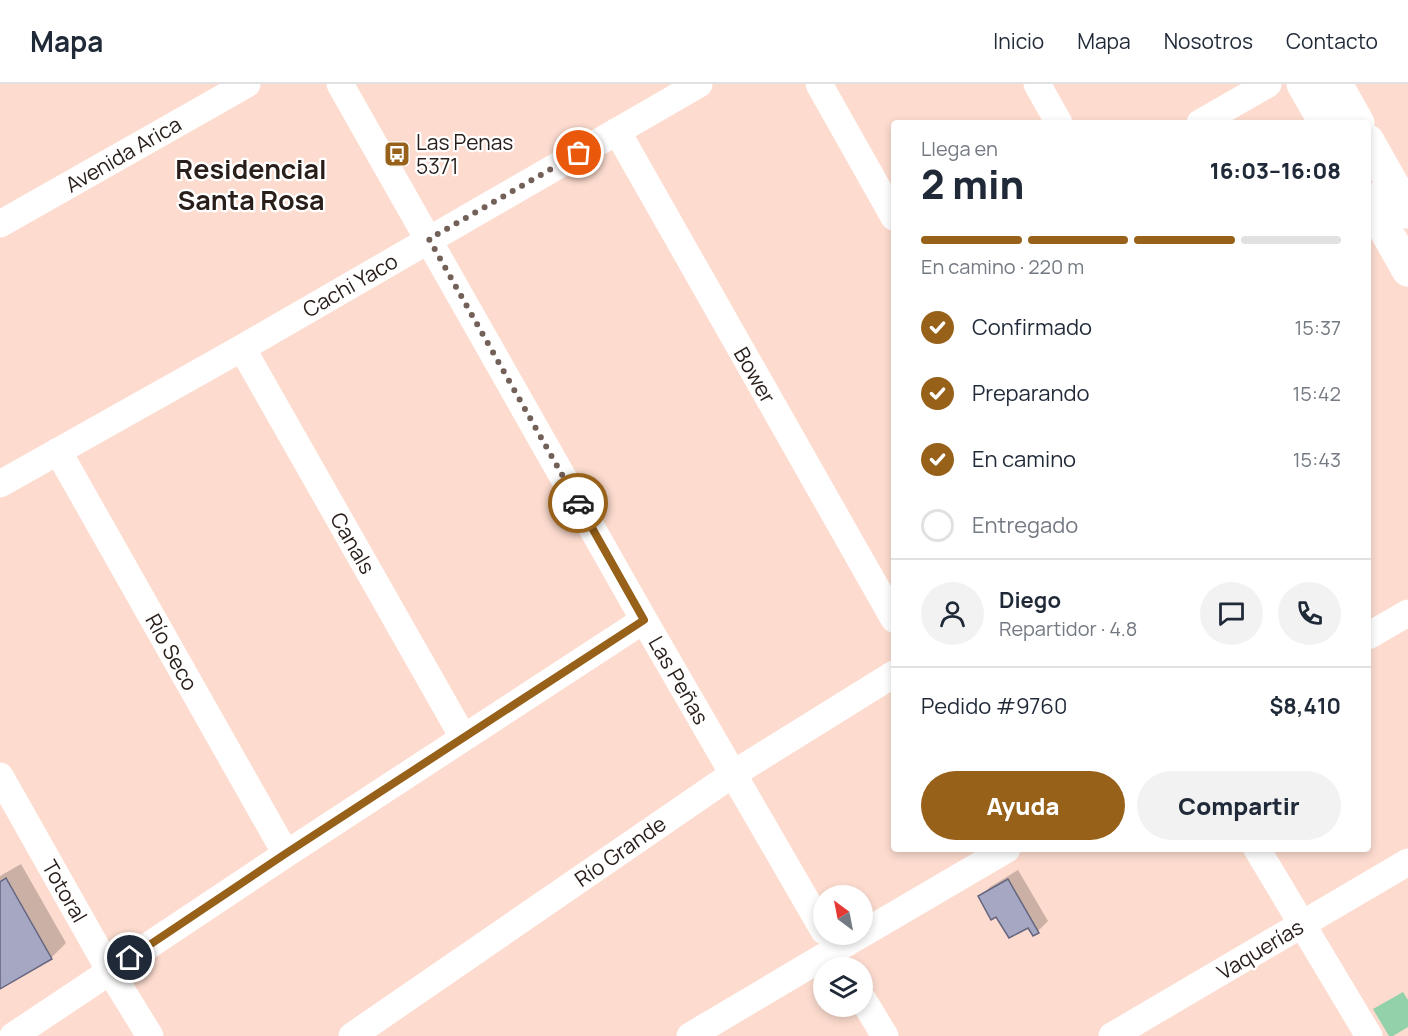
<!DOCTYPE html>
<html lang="es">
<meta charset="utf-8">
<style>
:root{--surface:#fff;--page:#f2f2f3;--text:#1f2937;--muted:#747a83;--line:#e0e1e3;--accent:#976119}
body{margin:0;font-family:Manrope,sans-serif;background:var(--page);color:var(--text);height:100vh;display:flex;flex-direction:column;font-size:22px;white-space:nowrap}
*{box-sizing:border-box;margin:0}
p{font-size:20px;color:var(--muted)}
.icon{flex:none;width:33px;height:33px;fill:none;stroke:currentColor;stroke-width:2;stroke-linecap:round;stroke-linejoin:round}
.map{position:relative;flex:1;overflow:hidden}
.drawer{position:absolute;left:891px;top:36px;width:480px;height:732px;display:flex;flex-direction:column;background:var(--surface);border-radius:6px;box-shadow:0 3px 9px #0003}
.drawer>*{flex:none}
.needle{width:39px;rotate:328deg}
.fabs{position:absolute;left:813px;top:801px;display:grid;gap:12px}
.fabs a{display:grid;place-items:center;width:60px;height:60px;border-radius:50%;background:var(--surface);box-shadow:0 3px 9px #0003;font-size:30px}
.pin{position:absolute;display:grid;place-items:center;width:51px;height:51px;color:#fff;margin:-26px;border:3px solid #fff;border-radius:50%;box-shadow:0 2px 6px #0007}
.courier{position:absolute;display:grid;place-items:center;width:60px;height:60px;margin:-30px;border:4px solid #976119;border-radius:50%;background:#fff;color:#222;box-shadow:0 2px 8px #0007}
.summary em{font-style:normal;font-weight:800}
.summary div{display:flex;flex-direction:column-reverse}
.summary{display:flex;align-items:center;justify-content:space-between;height:102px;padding:0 30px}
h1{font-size:39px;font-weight:800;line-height:45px}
.bar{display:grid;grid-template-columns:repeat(4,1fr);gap:9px 6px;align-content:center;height:72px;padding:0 30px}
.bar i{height:8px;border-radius:4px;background:var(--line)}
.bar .active{background:var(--accent)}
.bar p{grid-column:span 4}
.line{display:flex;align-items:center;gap:15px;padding:0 30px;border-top:2px solid var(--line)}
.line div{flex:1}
.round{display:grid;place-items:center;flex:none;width:63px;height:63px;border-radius:32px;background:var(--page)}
ol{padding:0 30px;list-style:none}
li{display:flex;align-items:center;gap:18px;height:66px}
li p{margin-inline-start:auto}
li .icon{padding:6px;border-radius:50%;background:var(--accent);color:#fff;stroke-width:4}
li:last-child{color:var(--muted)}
li i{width:33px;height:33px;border:3px solid var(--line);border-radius:50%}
.cta{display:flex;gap:12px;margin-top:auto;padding:12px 30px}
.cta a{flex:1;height:69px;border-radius:36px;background:var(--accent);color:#fff;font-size:24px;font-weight:800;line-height:69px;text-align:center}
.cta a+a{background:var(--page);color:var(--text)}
header{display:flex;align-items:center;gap:36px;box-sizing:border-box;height:84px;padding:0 30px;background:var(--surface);border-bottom:2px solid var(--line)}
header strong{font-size:28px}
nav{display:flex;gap:33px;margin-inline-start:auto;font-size:21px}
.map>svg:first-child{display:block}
</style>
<header>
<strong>Mapa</strong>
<nav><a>Inicio</a><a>Mapa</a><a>Nosotros</a><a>Contacto</a></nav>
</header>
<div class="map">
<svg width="1408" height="952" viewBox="0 0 1408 952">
<rect width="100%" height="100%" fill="#fddccf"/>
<path fill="#92d1a9" d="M1403 908 1408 916V943L1393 952H1389L1373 925Z"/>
<path fill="#0003" d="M21 780 66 859 51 874 0 903V792Z
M1018 786 1048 837 1038 847 1028 842 997 830 980 813 990 803Z"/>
<path fill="#a5a7c3" stroke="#63647e" stroke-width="1.5" d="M6 794 52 875 0 905V798Z
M1008 795 1039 849 1033 852 1028 844 1009 854 996 833 991 836 978 812Z"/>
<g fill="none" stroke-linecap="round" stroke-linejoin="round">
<path stroke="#fff" stroke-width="27" d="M340 0 644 536 824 847
M819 0 894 133
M1037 0 1059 39
M1200 39 1268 0
M617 47 894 535
M0 140 247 0
M242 264 463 653
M58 367 286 770
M0 400 242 264 699 0
M1368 552 1408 529
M0 692 110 887 150 952
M1257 765 1369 952
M862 850 1007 765
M862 914 885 952
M13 952 286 770 644 536
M352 952 733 690 894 590
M690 952 862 850
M1112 952 1408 778"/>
<path stroke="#fff" stroke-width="33" d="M1303 0 1325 39
M1336 0 1358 39
M1368 57 1408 128
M1368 115 1408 186"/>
</g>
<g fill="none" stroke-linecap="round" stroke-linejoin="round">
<path stroke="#736059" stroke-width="6" stroke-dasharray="0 10.8" d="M578 419 429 155 579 69"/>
<path stroke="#976119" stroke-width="8" d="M130 874 285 770 644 536 578 419"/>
</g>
<defs>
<g id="bus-square" transform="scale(1.35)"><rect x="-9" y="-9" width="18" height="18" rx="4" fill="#976119" stroke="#fff"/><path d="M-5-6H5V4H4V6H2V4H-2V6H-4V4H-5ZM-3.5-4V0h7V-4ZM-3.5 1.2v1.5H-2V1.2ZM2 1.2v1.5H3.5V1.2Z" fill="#fff"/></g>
</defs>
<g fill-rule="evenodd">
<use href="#bus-square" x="397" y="70"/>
</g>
<g text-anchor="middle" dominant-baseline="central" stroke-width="4.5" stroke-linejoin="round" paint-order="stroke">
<g font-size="21" fill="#291e19" stroke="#fff" text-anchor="start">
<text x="416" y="58">Las Penas<tspan x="416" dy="24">5371</tspan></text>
</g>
<g font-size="21" fill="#291e19" stroke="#fff">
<text transform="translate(123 70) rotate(-30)">Avenida Arica</text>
<text transform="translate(350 201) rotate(-30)">Cachi Yaco</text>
<text transform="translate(755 291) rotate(60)">Bower</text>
<text transform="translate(353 459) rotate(60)">Canals</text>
<text transform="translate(172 568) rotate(61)">Río Seco</text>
<text transform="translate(679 596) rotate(60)">Las Peñas</text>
<text transform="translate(620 767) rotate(-35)">Río Grande</text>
<text transform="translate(65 807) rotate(60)">Totoral</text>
<text transform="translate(1260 865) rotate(-31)">Vaquerías</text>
</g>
<g font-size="27" font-weight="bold" fill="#291e19" stroke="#fff">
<text x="251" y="84">Residencial<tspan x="251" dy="31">Santa Rosa</tspan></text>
</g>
</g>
</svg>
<div class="fabs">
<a><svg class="needle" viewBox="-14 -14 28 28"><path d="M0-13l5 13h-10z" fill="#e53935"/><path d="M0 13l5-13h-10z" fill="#747a83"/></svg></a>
<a><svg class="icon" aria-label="layers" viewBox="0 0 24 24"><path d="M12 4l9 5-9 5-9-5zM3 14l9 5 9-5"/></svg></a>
</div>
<div class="pin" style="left:579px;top:69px;background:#ea580c"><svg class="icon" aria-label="bag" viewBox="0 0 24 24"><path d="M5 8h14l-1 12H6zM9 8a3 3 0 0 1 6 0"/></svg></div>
<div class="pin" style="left:130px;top:874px;background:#1f2937"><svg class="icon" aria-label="home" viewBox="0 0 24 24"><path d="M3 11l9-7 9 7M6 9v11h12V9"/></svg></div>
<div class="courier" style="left:578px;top:419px"><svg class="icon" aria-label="car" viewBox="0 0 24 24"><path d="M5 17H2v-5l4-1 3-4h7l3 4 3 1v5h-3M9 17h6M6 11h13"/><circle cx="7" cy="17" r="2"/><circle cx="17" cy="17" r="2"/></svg></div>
<section class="drawer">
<div class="summary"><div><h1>2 min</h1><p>Llega en</p></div><em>16:03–16:08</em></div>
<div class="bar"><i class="active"></i><i class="active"></i><i class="active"></i><i></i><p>En camino · 220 m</p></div>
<ol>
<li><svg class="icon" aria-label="check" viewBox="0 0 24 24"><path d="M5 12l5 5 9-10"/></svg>Confirmado<p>15:37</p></li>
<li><svg class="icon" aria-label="check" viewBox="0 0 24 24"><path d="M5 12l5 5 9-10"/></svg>Preparando<p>15:42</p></li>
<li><svg class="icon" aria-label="check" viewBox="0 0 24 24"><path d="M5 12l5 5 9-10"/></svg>En camino<p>15:43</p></li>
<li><i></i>Entregado</li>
</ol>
<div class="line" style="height:108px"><a class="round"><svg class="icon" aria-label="person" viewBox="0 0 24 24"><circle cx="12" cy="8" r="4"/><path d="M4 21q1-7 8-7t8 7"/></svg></a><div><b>Diego</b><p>Repartidor · 4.8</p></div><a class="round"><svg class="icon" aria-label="chat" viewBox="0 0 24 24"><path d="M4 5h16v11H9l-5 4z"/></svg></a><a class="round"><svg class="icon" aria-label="phone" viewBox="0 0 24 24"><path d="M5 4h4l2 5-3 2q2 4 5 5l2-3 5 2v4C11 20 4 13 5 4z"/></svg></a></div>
<div class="line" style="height:78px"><div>Pedido #9760</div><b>$8,410</b></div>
<div class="cta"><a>Ayuda</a><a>Compartir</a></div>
</section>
</div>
